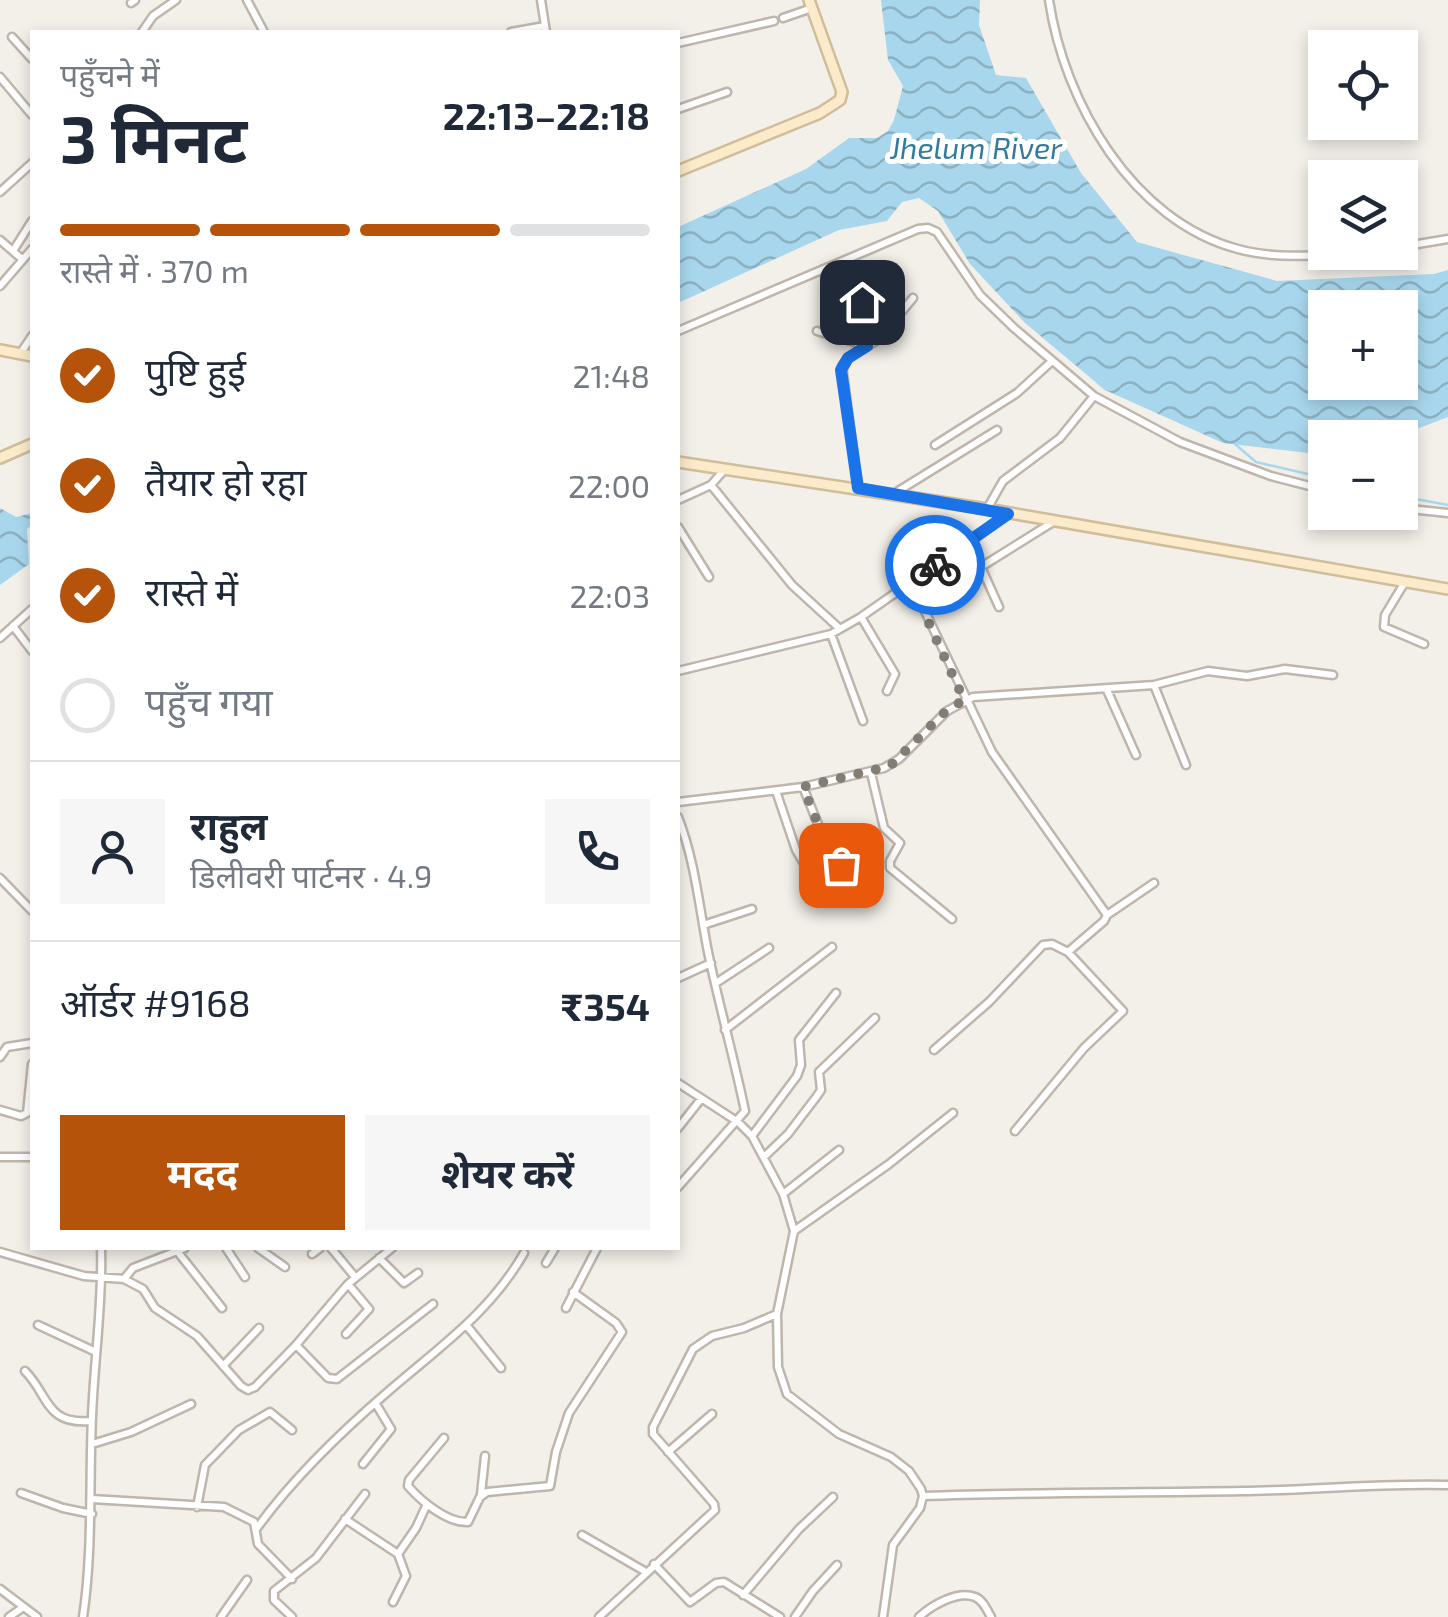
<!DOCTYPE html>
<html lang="hi">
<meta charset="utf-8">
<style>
:root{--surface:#fff;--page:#f6f6f7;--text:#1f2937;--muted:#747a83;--line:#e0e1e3;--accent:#b45309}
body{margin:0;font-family:"Exo 2","Noto Sans Devanagari",sans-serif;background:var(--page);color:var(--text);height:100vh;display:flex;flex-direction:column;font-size:38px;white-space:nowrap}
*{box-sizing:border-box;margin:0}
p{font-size:32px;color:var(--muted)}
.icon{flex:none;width:55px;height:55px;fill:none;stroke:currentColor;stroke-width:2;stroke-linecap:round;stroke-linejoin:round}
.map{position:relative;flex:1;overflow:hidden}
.sheet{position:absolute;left:30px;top:30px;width:650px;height:1220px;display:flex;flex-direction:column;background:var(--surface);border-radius:0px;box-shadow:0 5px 15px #0003}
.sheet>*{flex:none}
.controls{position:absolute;left:1308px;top:30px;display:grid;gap:20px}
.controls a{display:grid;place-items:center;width:110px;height:110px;border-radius:0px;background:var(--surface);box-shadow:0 5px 15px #0003;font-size:50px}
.pin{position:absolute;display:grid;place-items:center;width:85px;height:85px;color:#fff;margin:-42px;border-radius:20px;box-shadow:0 5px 15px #0006}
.courier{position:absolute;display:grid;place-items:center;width:100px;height:100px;margin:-50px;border:8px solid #1a73e8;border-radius:50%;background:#fff;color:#222;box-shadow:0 2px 12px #0007}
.headline em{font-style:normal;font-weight:700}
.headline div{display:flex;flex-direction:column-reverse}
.headline{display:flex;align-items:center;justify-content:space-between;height:170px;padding:0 30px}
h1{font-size:65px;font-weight:700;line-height:75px}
.bar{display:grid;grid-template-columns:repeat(4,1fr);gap:15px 10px;align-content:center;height:120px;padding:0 30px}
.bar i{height:12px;border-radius:8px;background:var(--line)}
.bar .active{background:var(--accent)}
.bar p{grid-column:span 4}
.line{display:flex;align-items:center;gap:25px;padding:0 30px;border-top:2px solid var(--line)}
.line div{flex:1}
.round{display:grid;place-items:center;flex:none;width:105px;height:105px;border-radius:0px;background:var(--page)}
ol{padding:0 30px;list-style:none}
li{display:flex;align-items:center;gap:30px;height:110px}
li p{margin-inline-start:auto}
li .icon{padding:10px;border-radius:50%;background:var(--accent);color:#fff;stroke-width:4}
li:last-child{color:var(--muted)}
li i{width:55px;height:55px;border:5px solid var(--line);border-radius:50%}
.primary-button{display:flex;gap:20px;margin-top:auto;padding:20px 30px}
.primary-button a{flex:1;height:115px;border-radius:0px;background:var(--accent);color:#fff;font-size:40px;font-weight:700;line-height:115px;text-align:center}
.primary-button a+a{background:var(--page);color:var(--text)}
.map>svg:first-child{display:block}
</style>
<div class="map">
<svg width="1448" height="1617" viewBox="0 0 1448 1617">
<defs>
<pattern id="water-waves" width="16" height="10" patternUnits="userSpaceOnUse" patternTransform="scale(2.5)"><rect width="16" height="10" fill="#a8d7ed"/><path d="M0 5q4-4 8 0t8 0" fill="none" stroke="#8bb0c1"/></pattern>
</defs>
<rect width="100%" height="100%" fill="#f3efe9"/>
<path fill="url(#water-waves)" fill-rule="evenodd" d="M881 0H980L979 25 996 75 1026 78 1081 173 1137 242 1277 281 1434 274 1448 270V417L1396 437 1325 438V455L1223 443 1105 390 1025 323 970 264 938 211 919 198 902 202 887 221 839 230 678 303V227L806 169 849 138H877L888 131 894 120 903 86 888 60ZM1325 308H1400V382H1325Z
M0 508 16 517 32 513V525L27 529 29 564 0 585Z"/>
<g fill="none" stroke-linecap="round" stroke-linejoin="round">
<path stroke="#a8d7ed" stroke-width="2.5" d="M1235 444 1256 462 1325 478
M1400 496 1448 505"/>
<g stroke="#beb6ac" stroke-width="11">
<path id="street" d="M247 0 264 32
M541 0 546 32
M1049 0C1064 102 1132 221 1238 249 1277 260 1320 255 1360 252
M131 3 135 0
M783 18 812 8
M142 32 153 16 176 0
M511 32 545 26
M12 37 32 59
M678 43 774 21
M0 77 32 115
M678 109 727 92
M0 192 32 163
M0 240 22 259
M1400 247 1448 239
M13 251 32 221
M0 286 32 249
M862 301 867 329 864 344
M678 331 918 229 928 228 937 232 980 295 1014 328 1094 396 1180 442 1271 476 1325 490
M817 331 867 346
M20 354 32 336
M935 445 1017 393 1052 361
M711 485 792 585 840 629
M858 488 842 366 848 358 879 339 913 298
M895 493 997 430
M678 500 711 485 725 469
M1400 508 1448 513
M987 509 1003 481 1060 438 1094 396
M678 527 709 577
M911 582 992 752 1107 915 1104 921 1068 952 1052 944 1043 945 989 1002 934 1050
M1405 582 1385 615 1384 627 1424 644
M999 607 981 567 1053 522
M861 617 895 674 887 691
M13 626 32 651
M831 634 863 721
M0 638 32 609
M678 671 831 634 861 617 1008 514
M1154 685 1186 765
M1107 690 1136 755
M871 773 884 828 900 843 890 861V868L952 919
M803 787 824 839 841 865
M776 791 796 850 806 867
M678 802 803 787 884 768 899 759 947 711 973 697 1154 685 1208 671 1247 676 1285 669 1333 675
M678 817C695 861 699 906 708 952 719 1005 734 1058 745 1111L678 1187
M0 878 32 911
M1107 915 1154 883
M703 925 752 909
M678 978 711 963
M716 983 769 948
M725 1030 832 947
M0 1057 7 1047 32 1043
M678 1083 738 1122 752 1136 783 1194 794 1231 777 1314 778 1367 787 1394 839 1434 891 1457 909 1471 921 1489 923 1496 920 1508 893 1545 883 1617
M0 1110 21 1116 27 1113 32 1064
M678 1128 701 1099
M1015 1131 1084 1048 1123 1011 1068 952
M752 1136 797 1076 801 1065 799 1040 836 993
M0 1157H32
M764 1157 788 1134 817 1096 821 1090 819 1072 875 1018
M783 1194 839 1150
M794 1231 889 1164 953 1113
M226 1248 245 1277
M258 1248 285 1267
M331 1248 355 1277
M177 1251 222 1308
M0 1252 84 1276 124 1279 143 1289 155 1308 197 1336 241 1386 248 1390 255 1387 296 1345 348 1284 392 1248
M312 1254 320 1248
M379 1258 404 1283 418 1273
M546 1263 555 1248
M124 1279 133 1268 185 1248
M566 1308 597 1248
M38 1325 96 1352
M467 1326 501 1368
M346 1334 369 1309 348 1284
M296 1345 328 1378 337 1379 433 1304
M223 1366 259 1328
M25 1371C49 1395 45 1425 91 1421
M444 1438 409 1480 408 1486C421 1501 447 1523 468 1522L480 1497 487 1492 550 1486 556 1452 569 1413 622 1332 616 1323 573 1292
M92 1444 131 1432 191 1404
M668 1452 712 1414
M363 1464 391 1429 376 1404
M21 1493 63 1508 92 1514
M481 1494 485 1456
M923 1496C1030 1492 1136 1493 1243 1491 1311 1490 1379 1483 1448 1485
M92 1499 224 1507 254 1522 258 1544 292 1579
M197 1507 205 1465 239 1430 270 1412 292 1430
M345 1519 398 1554 406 1576 393 1602
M257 1528C294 1477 343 1430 391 1389 441 1346 491 1311 524 1253
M582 1535 646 1572
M398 1554 416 1528 427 1504
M654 1564 690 1602 716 1583 724 1582 780 1617
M0 1589 37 1617
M743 1595 799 1529 833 1497
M9 1617 22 1608
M83 1617C93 1550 89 1484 92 1417 94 1360 103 1304 101 1248
M221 1617 247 1580
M292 1617 274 1600V1591L316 1558 365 1494
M599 1617 715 1510 714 1504 653 1434V1427L693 1349 712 1336 744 1328 777 1314
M795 1617 813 1591 837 1565
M919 1617C931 1606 957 1590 975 1597 983 1600 987 1610 991 1617"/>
</g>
<g stroke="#d1bd9a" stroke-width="14">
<path id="secondary" d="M678 171 820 113 840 100 842 92 809 0
M0 350 32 356
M0 458 32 444
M678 462 987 509 1448 589"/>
</g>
<use href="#street" stroke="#fff" stroke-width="6"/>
<use href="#secondary" stroke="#fcebca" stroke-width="9"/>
</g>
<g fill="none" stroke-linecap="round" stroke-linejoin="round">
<path stroke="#837d75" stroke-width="10" stroke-dasharray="0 18" d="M841 865 824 839 803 787 890 766 947 710 964 700 910 582 935 565"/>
<path stroke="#1a73e8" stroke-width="12" d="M862 302 867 346 848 358 841 370 858 488 1008 514 935 565"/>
</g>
<g text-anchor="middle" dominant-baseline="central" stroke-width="10" stroke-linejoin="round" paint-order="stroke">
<g font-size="30" font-style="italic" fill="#327a9d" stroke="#fff">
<text x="976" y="147">Jhelum River</text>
</g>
</g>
</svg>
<div class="controls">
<a><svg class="icon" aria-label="locate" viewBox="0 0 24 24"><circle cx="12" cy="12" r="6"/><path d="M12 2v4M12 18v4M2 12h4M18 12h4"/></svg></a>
<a><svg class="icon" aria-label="layers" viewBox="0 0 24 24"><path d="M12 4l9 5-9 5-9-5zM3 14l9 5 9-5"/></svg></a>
<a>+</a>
<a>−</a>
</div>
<div class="pin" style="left:841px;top:865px;background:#ea580c"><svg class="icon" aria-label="bag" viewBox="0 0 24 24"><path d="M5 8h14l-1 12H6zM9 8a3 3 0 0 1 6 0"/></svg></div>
<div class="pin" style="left:862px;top:302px;background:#1f2937"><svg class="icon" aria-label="home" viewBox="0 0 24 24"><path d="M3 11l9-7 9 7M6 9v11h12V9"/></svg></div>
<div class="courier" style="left:935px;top:565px"><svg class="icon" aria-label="bike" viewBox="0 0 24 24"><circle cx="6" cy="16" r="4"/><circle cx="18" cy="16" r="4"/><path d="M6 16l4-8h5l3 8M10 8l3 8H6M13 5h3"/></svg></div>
<section class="sheet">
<div class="headline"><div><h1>3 मिनट</h1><p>पहुँचने में</p></div><em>22:13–22:18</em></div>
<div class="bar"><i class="active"></i><i class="active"></i><i class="active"></i><i></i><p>रास्ते में · 370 m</p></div>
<ol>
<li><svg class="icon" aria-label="check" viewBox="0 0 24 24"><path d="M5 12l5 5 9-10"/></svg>पुष्टि हुई<p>21:48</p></li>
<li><svg class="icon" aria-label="check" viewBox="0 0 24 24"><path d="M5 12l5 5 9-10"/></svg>तैयार हो रहा<p>22:00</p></li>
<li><svg class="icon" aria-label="check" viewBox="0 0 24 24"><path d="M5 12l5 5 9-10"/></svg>रास्ते में<p>22:03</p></li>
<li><i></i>पहुँच गया</li>
</ol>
<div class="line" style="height:180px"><a class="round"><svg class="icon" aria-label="person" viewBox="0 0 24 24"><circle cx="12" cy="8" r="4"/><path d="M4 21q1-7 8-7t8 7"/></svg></a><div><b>राहुल</b><p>डिलीवरी पार्टनर · 4.9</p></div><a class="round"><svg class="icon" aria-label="phone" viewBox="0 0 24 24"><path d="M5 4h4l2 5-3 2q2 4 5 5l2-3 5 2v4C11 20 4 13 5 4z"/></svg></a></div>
<div class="line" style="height:130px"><div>ऑर्डर #9168</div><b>₹354</b></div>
<div class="primary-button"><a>मदद</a><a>शेयर करें</a></div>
</section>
</div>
